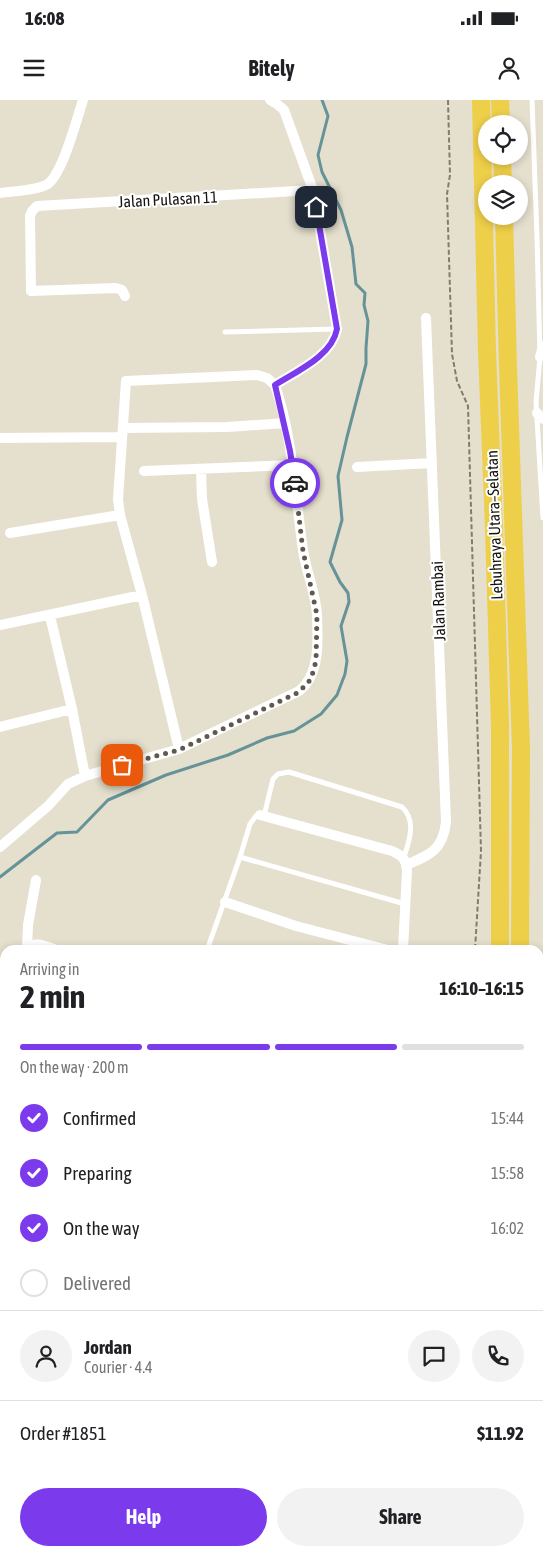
<!DOCTYPE html>
<meta charset="utf-8">
<style>
:root{--surface:#fff;--page:#f2f2f2;--text:#202124;--muted:#757577;--line:#e0e0e0;--accent:#7c3aed}
body{margin:0;font-family:"Asap Condensed",sans-serif;background:var(--page);color:var(--text);height:100vh;display:flex;flex-direction:column;font-size:19px;white-space:nowrap}
*{box-sizing:border-box;margin:0}
p{font-size:16px;color:var(--muted)}
.icon{flex:none;width:28px;height:28px;fill:none;stroke:currentColor;stroke-width:2;stroke-linecap:round;stroke-linejoin:round}
.map{position:relative;flex:1;overflow:hidden}
.drawer{position:absolute;left:0px;top:845px;width:544px;height:611px;display:flex;flex-direction:column;background:var(--surface);border-radius:15px 15px 0 0;box-shadow:0 2px 8px #0003}
.drawer>*{flex:none}
.tools{position:absolute;left:478px;top:15px;display:grid;gap:10px}
.tools a{display:grid;place-items:center;width:50px;height:50px;border-radius:50%;background:var(--surface);box-shadow:0 2px 8px #0003;font-size:25px}
.pin{position:absolute;display:grid;place-items:center;width:42px;height:42px;color:#fff;margin:-21px;border-radius:10px;box-shadow:0 2px 8px #0006}
.courier{position:absolute;display:grid;place-items:center;width:50px;height:50px;margin:-25px;border:4px solid #7c3aed;border-radius:50%;background:#fff;color:#222;box-shadow:0 1px 6px #0007}
.headline em{font-style:normal;font-weight:700}
.headline div{display:flex;flex-direction:column-reverse}
.headline{display:flex;align-items:center;justify-content:space-between;height:85px;padding:0 20px}
h1{font-size:32px;font-weight:700;line-height:38px}
.bar{display:grid;grid-template-columns:repeat(4,1fr);gap:8px 5px;align-content:center;height:60px;padding:0 20px}
.bar i{height:6px;border-radius:4px;background:var(--line)}
.bar .selected{background:var(--accent)}
.bar p{grid-column:span 4}
.line{display:flex;align-items:center;gap:12px;padding:0 20px;border-top:1px solid var(--line)}
.line div{flex:1}
.round{display:grid;place-items:center;flex:none;width:52px;height:52px;border-radius:26px;background:var(--page)}
ol{padding:0 20px;list-style:none}
li{display:flex;align-items:center;gap:15px;height:55px}
li p{margin-inline-start:auto}
li .icon{padding:5px;border-radius:50%;background:var(--accent);color:#fff;stroke-width:4}
li:last-child{color:var(--muted)}
li i{width:28px;height:28px;border:2px solid var(--line);border-radius:50%}
.cta{display:flex;gap:10px;margin-top:auto;padding:10px 20px}
.cta a{flex:1;height:58px;border-radius:30px;background:var(--accent);color:#fff;font-size:20px;font-weight:700;line-height:58px;text-align:center}
.cta a+a{background:var(--page);color:var(--text)}
.status{display:flex;justify-content:space-between;align-items:center;height:35px;padding:0 25px;background:var(--surface);direction:ltr}
.status svg{height:14px;fill:currentColor}
header{display:flex;justify-content:space-between;align-items:center;height:65px;padding:0 20px;background:var(--surface);font-size:22px;font-weight:700}
.map>svg:first-child{display:block}
</style>
<div class="status"><b>16:08</b><svg viewBox="0 0 49 12"><path d="M0 12V9h3v3zM5 12V6h3v6zM10 12V3h3v9zM15 12V0h3v12zM26 1h20v11H26zM47 4h2v5h-2z"/></svg></div>
<header><svg class="icon" aria-label="menu" viewBox="0 0 24 24"><path d="M4 6h16M4 12h16M4 18h16"/></svg>Bitely<svg class="icon" aria-label="person" viewBox="0 0 24 24"><circle cx="12" cy="8" r="4"/><path d="M4 21q1-7 8-7t8 7"/></svg></header>
<div class="map">
<svg width="543" height="1456" viewBox="0 0 543 1456">
<rect width="100%" height="100%" fill="#e5dfcd"/>
<path fill="#d9d1e6" d="M0 1308 5 1312V1451H45L44 1456H0Z"/>
<path fill="#abd1bc" d="M0 1358 5 1360V1451H25L24 1456H0Z"/>
<g fill="none" stroke-linecap="round" stroke-linejoin="round">
<path stroke="#659397" stroke-width="3" d="M0 777 57 733 77 732 108 700 166 675 228 655 267 638 294 631 321 614 337 595 345 574 347 561 341 526 349 502 348 493 340 482 330 462 342 420 338 376 347 337 366 264V248L368 221 364 205 365 193 356 184 352 147 341 110 322 72 318 55 328 16 322 0"/>
<path stroke="#807c70" stroke-width="2" stroke-dasharray="5 2.5" stroke-linecap="butt" d="M448 0 450 75 447 94 452 254 457 281 468 306 481 751 475 850"/>
<path stroke="#fff" stroke-width="5" d="M532 0 537 137 540 257 536 302 543 418
M225 232 336 229
M264 716 273 679 278 674 289 672 402 707C417 721 409 741 404 757
M240 757 405 804
M207 850 240 757 250 724 256 716 260 715
M0 1151 5 1153"/>
<path stroke="#fff" stroke-width="10" d="M270 0 277 4 284 10 313 90 337 229C332 256 297 271 275 285
M0 93C14 91 33 91 46 85 62 77 77 18 83 0
M125 196 122 190 116 188 31 191 30 116 32 111 37 106 313 90
M540 257 543 246
M537 313 543 319
M123 328 227 327 285 323
M0 338 122 337
M357 367 432 363
M201 369 202 399 212 462
M144 371 293 365
M10 433 120 415
M50 516 72 609 85 676
M0 525 142 495
M0 627 72 609
M260 715 392 751C403 756 406 759 407 771L403 850
M0 747 48 706 68 684 85 676 179 649 299 591C320 575 318 542 317 517 317 496 306 472 303 450 295 395 293 338 275 285L267 278 257 275 126 281 118 399 120 415 142 495 179 649
M406 765C430 755 443 750 446 722L426 218
M225 802 296 826 388 850
M31 846 27 847 28 825 36 780
M28 850C35 839 47 847 57 850
M0 899 5 900
M0 1019 5 993
M539 1027 543 996
M0 1104 5 1106
M0 1204 5 1206
M0 1236H5
M539 1438 543 1440"/>
<path stroke="#faf1c8" stroke-width="14" d="M0 1255 5 1257
M425 1451 435 1456"/>
<path stroke="#eecf49" stroke-width="18" d="M481 0 487 251 494 429 500 626V850
M500 0 501 24
M502 56 503 84
M504 116 508 267 521 648 520 850
M376 1456 378 1451
M399 1456 401 1451"/>
</g>
<g fill="none" stroke-linecap="round" stroke-linejoin="round">
<path stroke="#5e5a50" stroke-width="5" stroke-dasharray="0 9" d="M122 665 179 650 299 592 311 579 316 561 317 515 303 451 295 383"/>
<path stroke="#7c3aed" stroke-width="6" d="M295 383 290 351 275 285C297 271 332 256 337 229L316 107"/>
</g>
<g text-anchor="middle" dominant-baseline="central" stroke-width="4" stroke-linejoin="round" paint-order="stroke">
<g font-size="16" fill="#15130d" stroke="#fff">
<text transform="translate(168 99) rotate(-3)">Jalan Pulasan 11</text>
<text transform="translate(494 425) rotate(-92)">Lebuhraya Utara–Selatan</text>
<text transform="translate(438 501) rotate(-92)">Jalan Rambai</text>
</g>
</g>
</svg>
<div class="tools">
<a><svg class="icon" aria-label="locate" viewBox="0 0 24 24"><circle cx="12" cy="12" r="6"/><path d="M12 2v4M12 18v4M2 12h4M18 12h4"/></svg></a>
<a><svg class="icon" aria-label="layers" viewBox="0 0 24 24"><path d="M12 4l9 5-9 5-9-5zM3 14l9 5 9-5"/></svg></a>
</div>
<div class="pin" style="left:122px;top:665px;background:#ea580c"><svg class="icon" aria-label="bag" viewBox="0 0 24 24"><path d="M5 8h14l-1 12H6zM9 8a3 3 0 0 1 6 0"/></svg></div>
<div class="pin" style="left:316px;top:107px;background:#1f2937"><svg class="icon" aria-label="home" viewBox="0 0 24 24"><path d="M3 11l9-7 9 7M6 9v11h12V9"/></svg></div>
<div class="courier" style="left:295px;top:383px"><svg class="icon" aria-label="car" viewBox="0 0 24 24"><path d="M5 17H2v-5l4-1 3-4h7l3 4 3 1v5h-3M9 17h6M6 11h13"/><circle cx="7" cy="17" r="2"/><circle cx="17" cy="17" r="2"/></svg></div>
<section class="drawer">
<div class="headline"><div><h1>2 min</h1><p>Arriving in</p></div><em>16:10–16:15</em></div>
<div class="bar"><i class="selected"></i><i class="selected"></i><i class="selected"></i><i></i><p>On the way · 200 m</p></div>
<ol>
<li><svg class="icon" aria-label="check" viewBox="0 0 24 24"><path d="M5 12l5 5 9-10"/></svg>Confirmed<p>15:44</p></li>
<li><svg class="icon" aria-label="check" viewBox="0 0 24 24"><path d="M5 12l5 5 9-10"/></svg>Preparing<p>15:58</p></li>
<li><svg class="icon" aria-label="check" viewBox="0 0 24 24"><path d="M5 12l5 5 9-10"/></svg>On the way<p>16:02</p></li>
<li><i></i>Delivered</li>
</ol>
<div class="line" style="height:90px"><a class="round"><svg class="icon" aria-label="person" viewBox="0 0 24 24"><circle cx="12" cy="8" r="4"/><path d="M4 21q1-7 8-7t8 7"/></svg></a><div><b>Jordan</b><p>Courier · 4.4</p></div><a class="round"><svg class="icon" aria-label="chat" viewBox="0 0 24 24"><path d="M4 5h16v11H9l-5 4z"/></svg></a><a class="round"><svg class="icon" aria-label="phone" viewBox="0 0 24 24"><path d="M5 4h4l2 5-3 2q2 4 5 5l2-3 5 2v4C11 20 4 13 5 4z"/></svg></a></div>
<div class="line" style="height:65px"><div>Order #1851</div><b>$11.92</b></div>
<div class="cta"><a>Help</a><a>Share</a></div>
</section>
</div>
